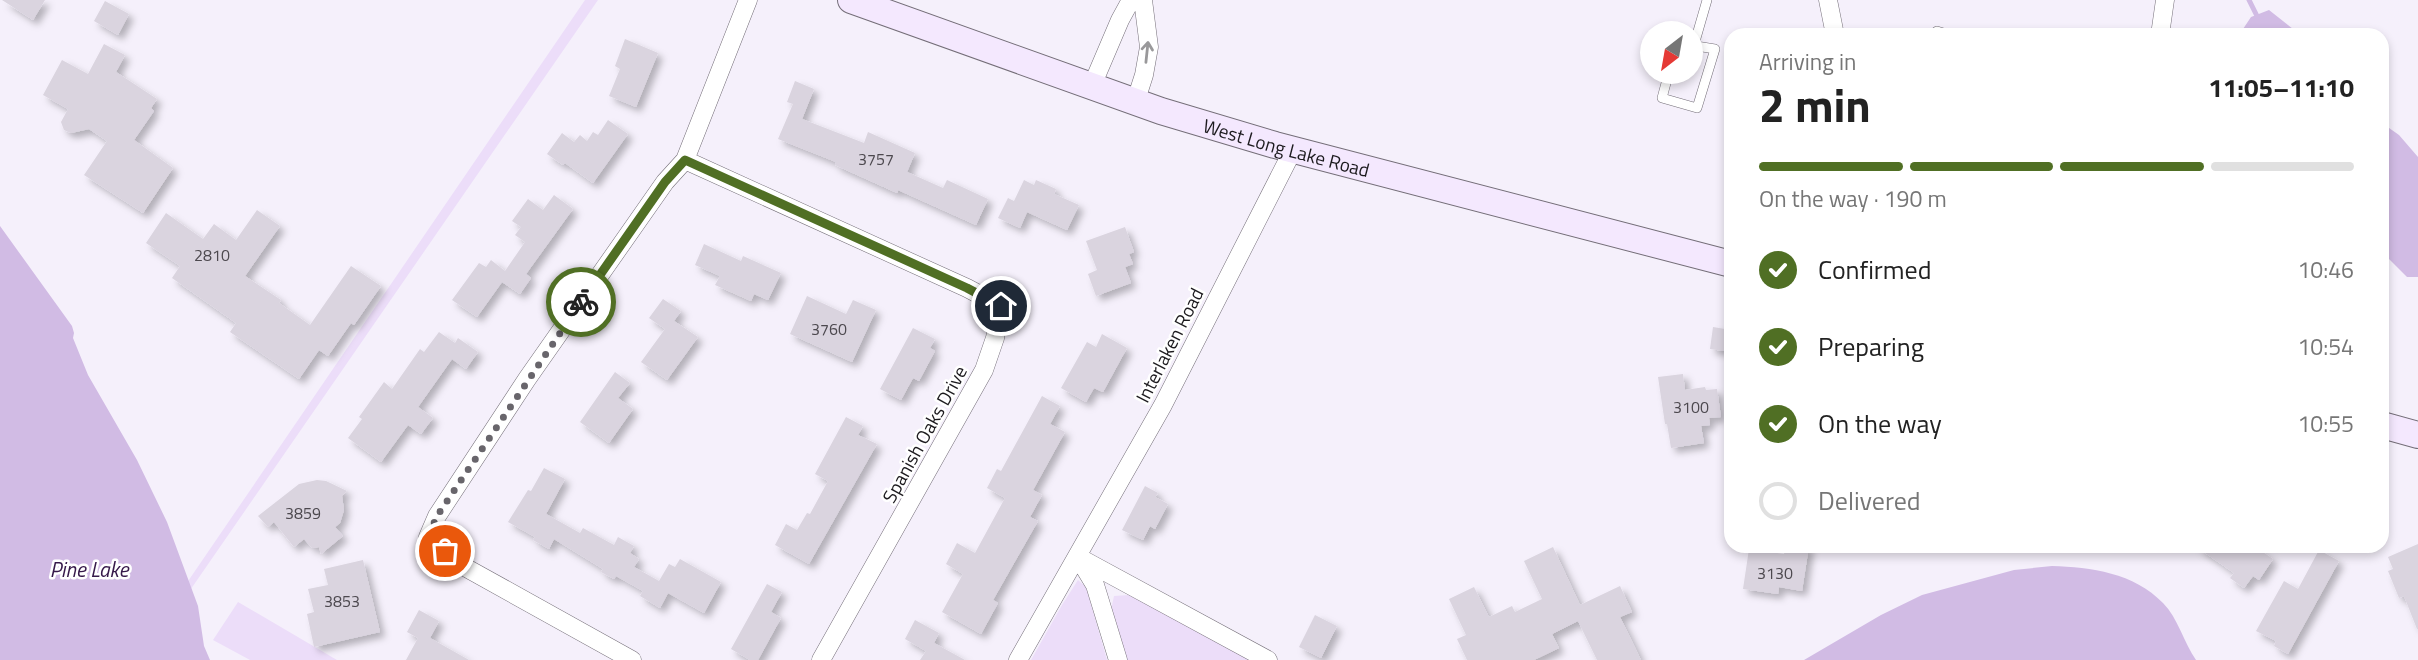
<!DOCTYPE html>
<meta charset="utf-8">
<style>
:root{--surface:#fff;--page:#f2f2f2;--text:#222;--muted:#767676;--line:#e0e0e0;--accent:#506f24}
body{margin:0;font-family:"Titillium Web",sans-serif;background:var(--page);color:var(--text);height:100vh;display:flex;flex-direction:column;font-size:26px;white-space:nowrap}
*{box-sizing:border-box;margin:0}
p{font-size:23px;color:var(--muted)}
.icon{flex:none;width:38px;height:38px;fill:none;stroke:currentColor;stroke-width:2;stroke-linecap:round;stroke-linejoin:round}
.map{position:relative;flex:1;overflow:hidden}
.sheet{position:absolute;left:1724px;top:28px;width:665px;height:525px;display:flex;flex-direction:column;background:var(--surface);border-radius:21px;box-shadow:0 4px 10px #0003}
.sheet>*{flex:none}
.needle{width:46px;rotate:211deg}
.buttons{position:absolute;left:1640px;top:21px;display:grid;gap:14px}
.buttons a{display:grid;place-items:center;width:63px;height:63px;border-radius:50%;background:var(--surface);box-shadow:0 4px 10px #0003;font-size:35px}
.pin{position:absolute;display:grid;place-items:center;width:60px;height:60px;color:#fff;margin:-30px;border:4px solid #fff;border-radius:50%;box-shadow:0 2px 7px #0007}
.courier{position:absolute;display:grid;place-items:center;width:70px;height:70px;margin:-35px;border:5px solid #506f24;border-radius:50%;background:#fff;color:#222;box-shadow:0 2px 9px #0007}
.overview em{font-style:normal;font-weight:700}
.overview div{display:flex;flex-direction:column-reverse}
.overview{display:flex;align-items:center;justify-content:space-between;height:119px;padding:0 35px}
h1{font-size:46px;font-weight:700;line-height:52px}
.bar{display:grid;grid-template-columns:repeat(4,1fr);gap:10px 7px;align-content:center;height:84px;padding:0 35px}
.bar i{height:9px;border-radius:5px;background:var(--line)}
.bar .selected{background:var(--accent)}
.bar p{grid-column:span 4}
ol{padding:0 35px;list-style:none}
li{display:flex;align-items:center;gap:21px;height:77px}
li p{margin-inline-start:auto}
li .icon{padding:7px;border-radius:50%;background:var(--accent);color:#fff;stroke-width:4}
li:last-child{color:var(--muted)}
li i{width:38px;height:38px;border:4px solid var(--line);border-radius:50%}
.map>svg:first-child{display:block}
</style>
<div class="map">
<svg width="2418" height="660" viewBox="0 0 2418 660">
<defs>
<filter id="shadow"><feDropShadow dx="5" dy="5" stdDeviation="3.5" flood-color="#0004"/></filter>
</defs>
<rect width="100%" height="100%" fill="#f5f0fb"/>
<path fill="#ecddf9" d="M585 0H598L184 599 182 590Z
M1078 580 1086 587 1107 660H1031L1062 605Z
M1129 595 1146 604 1253 660H1127L1111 610 1114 596Z
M238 602 337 660H250L213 640Z"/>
<path fill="#d1bbe4" d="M2269 10 2293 29 2296 35H2239L2251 17Z
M2382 123 2399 135 2418 157V277H2407L2382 252Z
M0 226 72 326 74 333 73 338 88 375 137 460 167 522 198 606 204 646 210 660H0Z
M2052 566C2091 567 2134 573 2163 603 2178 618 2184 643 2196 660H1804L1881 615 1922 595 2014 570Z"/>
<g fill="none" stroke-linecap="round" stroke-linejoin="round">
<path stroke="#d1bbe4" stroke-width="5" d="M2249 0 2257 16"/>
</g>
<path fill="#dad4df" filter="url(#shadow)" d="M2 0H45L33 20Z
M105 1 129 14 118 35 94 21Z
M625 39 658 53 636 107 609 96 620 69 615 66Z
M104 44 125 55 116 72 157 99 151 108 154 111 134 140 173 168 143 213 84 175 107 141 89 129 71 133 64 130 61 122 68 109 43 95 62 60 88 74Z
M795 81 814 89 802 119 864 143 868 132 915 153 907 172 943 188 947 180 988 199 976 225 898 190 897 193 835 165 836 162 778 139 793 104 787 102Z
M608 120 628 134 593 183 565 163 563 165 547 154 562 133 574 142 580 135 587 141 593 132 598 135Z
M1024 180 1034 185 1036 180 1056 189 1054 194 1079 205 1067 230 1027 212 1020 228 998 218 1008 198 1014 201Z
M554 195 573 209 526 274 531 278 520 294 502 282 477 317 452 300 479 263 486 267 491 260 505 271 525 242 515 235 521 227 512 221 528 199 543 210Z
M257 210 280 226 245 276 281 300 279 303 310 325 351 266 381 286 354 325 351 323 328 356 319 350 299 379 230 332 236 323 172 278 180 266 146 243 166 213 203 239 214 224 236 240Z
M1125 227 1134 252 1129 254 1133 264 1125 267 1131 283 1096 296 1088 274 1097 270 1086 241Z
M704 244 741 261 743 256 781 273 768 300 754 294 751 301 715 285 720 276 695 265Z
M807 296 846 314 853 300 876 310 852 362 790 334Z
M663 299 681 311 674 321 698 337 667 380 641 362 665 329 649 318Z
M1713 327 1731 330V352L1710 349Z
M913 328 935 339 930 348 935 351 919 381 913 378 901 400 880 389Z
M439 332 455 343 458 338 478 352 466 369 452 359 418 407 433 418 421 434 408 425 381 462 348 438 362 419 359 417 384 382 392 389 420 349 424 352Z
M1102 334 1127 348 1103 392 1094 388 1086 402 1061 388 1087 342 1096 347Z
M615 372 630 383 618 398 633 409 609 443 580 422Z
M1683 374 1685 390 1705 387 1706 390 1717 389 1721 417 1709 418 1710 425 1701 426 1704 443 1671 448 1667 424H1665L1658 377Z
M1042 396 1060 406 1050 424 1065 432 1033 490 1042 495 1030 517 1038 521 993 600 998 603 981 634 942 612 963 574 946 564 957 543 975 553 1005 498 987 488 997 469 1001 471Z
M846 417 863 426 858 435 877 444 809 564 775 545 786 524 797 530 807 513 810 514 828 481 815 474Z
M544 468 565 479 546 514 580 533 583 528 614 545 618 537 634 546 630 553 639 559 634 567 659 581 669 564 675 567 680 559 721 582 704 613 668 593 660 608 640 596 643 591 616 576 614 579 601 572 603 569 554 539 549 549 533 540 535 537 508 522 528 490 531 491Z
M317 480 326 481 347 491 342 496 344 510 340 523 335 527 343 536 321 554 319 547 312 548 304 539 294 547 274 522 268 527 258 516 299 484Z
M1145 486 1158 493 1155 497 1168 504 1155 529 1150 526 1143 540 1122 530Z
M2418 544V629H2417L2404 596 2399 598 2388 571 2393 569 2388 557Z
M1786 546H1809L1802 591 1779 587 1778 594 1743 589 1749 549 1784 554Z
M2195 546H2254L2273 559 2259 580 2253 576 2244 588 2230 578 2234 573Z
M1553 547 1580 605 1620 586 1632 612 1620 617 1641 660H1597L1578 621 1552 634 1559 648 1534 660H1467L1457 639 1466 635 1449 599 1474 587 1489 617 1512 606 1515 612 1542 599 1524 561Z
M2319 550 2339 561 2288 654 2274 646 2276 641 2256 631 2284 581 2298 589Z
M363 560 380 632 314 647 307 614 314 612 308 589 328 585 324 569Z
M767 584 782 592 771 612 781 618 758 660H750L731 649Z
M419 610 439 621 430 638 469 660H406L418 638 407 632Z
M1315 615 1337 626 1321 658 1299 647Z
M915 620 939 633 934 643 965 660H920L926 651 905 639Z"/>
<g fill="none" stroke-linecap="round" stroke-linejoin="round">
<g stroke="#746e78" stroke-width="10">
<path id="service" d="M1932 35 1937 31 1950 35
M1694 45 1707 0
M1669 72 1662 98 1697 108 1715 49 1690 45"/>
</g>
<g stroke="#746e78" stroke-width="19">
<path id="minor" d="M1828 0 1835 35
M2160 35 2165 0
M1091 88 1120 20 1131 0
M1135 103 1144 75 1149 47 1143 0
M685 160 967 288 1001 306 995 338 984 370 821 660
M1078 557 1268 660
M1078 557 1095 585 1118 660
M632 660 461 565 428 537 437 516 527 379 665 182 685 160 748 0
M1018 660 1163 405 1293 150"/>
</g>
<g stroke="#746e78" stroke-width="28">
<g id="secondary">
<path id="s1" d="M851 0 1161 111 1275 145 1731 264"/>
<path d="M2382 425 2418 435"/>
</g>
</g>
<use href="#service" stroke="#fff" stroke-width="9"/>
<use href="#minor" stroke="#fff" stroke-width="18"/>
<use href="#secondary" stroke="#f4e8fe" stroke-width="26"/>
</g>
<defs><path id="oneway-shaft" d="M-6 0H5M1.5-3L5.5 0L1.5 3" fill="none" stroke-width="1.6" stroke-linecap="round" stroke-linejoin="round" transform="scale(1.75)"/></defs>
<use stroke="#99989a" href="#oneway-shaft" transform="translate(1147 52) rotate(-84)"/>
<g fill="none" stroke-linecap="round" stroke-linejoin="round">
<path stroke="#68656b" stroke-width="7" stroke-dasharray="0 12.6" d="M445 551 428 537 437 516 581 302"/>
<path stroke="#506f24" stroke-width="9" d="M581 302 665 182 685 160 967 288 1001 306"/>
</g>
<g text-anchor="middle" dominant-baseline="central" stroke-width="5" stroke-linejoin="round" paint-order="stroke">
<g font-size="16" fill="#4c484e">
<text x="876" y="159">3757</text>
<text x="212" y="255">2810</text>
<text x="829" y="329">3760</text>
<text x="1691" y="407">3100</text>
<text x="303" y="513">3859</text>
<text x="1775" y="573">3130</text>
<text x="342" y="601">3853</text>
</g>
<g font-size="19" fill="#1c1a1e" stroke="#fff">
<text stroke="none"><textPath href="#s1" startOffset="460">West Long Lake Road</textPath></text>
<text transform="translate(1169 345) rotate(-63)">Interlaken Road</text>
<text transform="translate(924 434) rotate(-61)">Spanish Oaks Drive</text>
</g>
<g font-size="21" font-style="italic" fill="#36194a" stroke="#fff">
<text x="89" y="569">Pine Lake</text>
</g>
</g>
</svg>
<div class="buttons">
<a><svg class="needle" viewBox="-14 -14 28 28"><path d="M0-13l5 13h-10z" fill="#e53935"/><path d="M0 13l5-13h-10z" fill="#767676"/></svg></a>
</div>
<div class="pin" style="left:445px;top:551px;background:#ea580c"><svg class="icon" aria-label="bag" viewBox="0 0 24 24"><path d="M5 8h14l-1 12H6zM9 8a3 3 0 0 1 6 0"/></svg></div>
<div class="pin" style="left:1001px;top:306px;background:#1f2937"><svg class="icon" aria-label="home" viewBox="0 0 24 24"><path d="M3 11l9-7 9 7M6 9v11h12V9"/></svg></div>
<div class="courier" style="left:581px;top:302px"><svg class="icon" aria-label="bike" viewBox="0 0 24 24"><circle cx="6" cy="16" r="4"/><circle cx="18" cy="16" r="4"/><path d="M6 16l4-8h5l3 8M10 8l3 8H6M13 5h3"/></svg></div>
<section class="sheet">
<div class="overview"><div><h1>2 min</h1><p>Arriving in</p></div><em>11:05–11:10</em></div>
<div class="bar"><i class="selected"></i><i class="selected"></i><i class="selected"></i><i></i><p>On the way · 190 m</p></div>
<ol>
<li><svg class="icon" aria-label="check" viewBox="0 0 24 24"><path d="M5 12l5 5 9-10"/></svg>Confirmed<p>10:46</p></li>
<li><svg class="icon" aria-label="check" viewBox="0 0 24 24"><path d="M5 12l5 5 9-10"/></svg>Preparing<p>10:54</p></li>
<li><svg class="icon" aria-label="check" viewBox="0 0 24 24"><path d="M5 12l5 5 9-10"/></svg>On the way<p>10:55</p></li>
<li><i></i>Delivered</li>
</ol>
</section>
</div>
